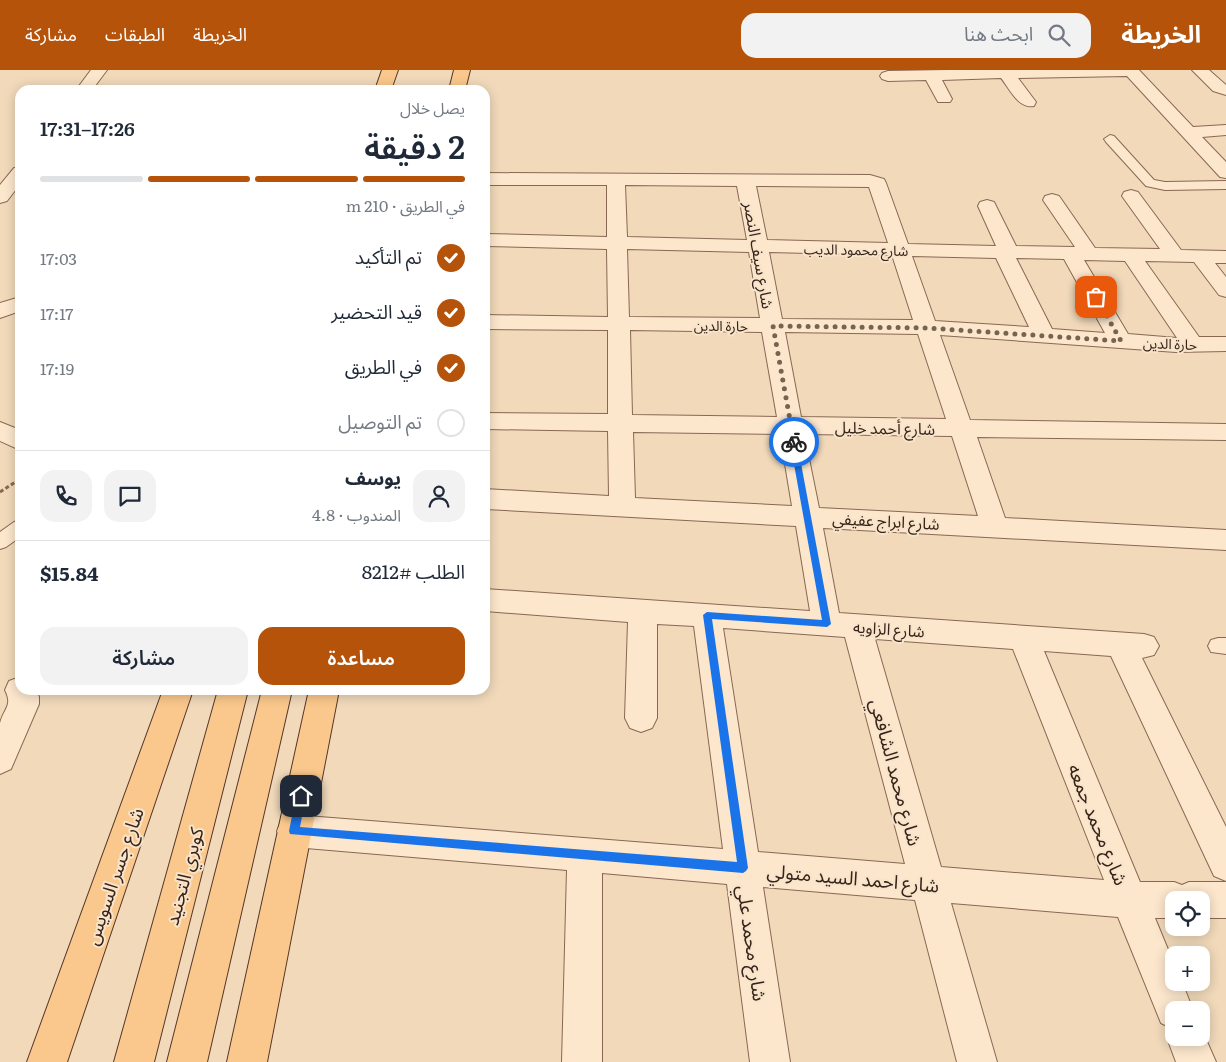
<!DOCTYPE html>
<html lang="ar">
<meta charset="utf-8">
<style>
:root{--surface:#fff;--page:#f2f2f3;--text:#1f2937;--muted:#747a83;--line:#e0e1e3;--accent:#b45309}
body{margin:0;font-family:Literata,"Noto Sans Arabic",serif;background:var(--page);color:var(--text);direction:rtl;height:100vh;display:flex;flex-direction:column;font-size:19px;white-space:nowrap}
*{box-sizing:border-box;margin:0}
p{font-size:16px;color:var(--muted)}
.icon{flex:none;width:28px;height:28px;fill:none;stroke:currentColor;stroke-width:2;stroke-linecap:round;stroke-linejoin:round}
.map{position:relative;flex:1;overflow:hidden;direction:ltr}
.drawer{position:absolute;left:15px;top:15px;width:475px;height:610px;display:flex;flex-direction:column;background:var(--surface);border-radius:15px;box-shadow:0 2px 12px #0003;direction:rtl}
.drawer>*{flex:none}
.tools{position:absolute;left:1165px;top:821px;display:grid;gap:10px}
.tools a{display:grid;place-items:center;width:45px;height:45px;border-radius:10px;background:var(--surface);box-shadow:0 2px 12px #0003;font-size:25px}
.pin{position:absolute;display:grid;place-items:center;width:42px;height:42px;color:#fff;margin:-21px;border-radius:10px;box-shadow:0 2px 8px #0006}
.courier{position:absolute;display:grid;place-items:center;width:50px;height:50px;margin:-25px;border:4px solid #1a73e8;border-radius:50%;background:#fff;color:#222;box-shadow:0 1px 6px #0007}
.head em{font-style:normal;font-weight:600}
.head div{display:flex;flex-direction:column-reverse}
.head{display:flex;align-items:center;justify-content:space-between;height:85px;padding:0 25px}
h1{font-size:32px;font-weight:600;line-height:38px}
.bar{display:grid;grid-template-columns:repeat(4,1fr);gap:8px 5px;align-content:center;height:60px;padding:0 25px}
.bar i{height:6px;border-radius:4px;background:var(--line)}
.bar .selected{background:var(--accent)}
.bar p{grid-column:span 4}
.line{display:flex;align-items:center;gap:12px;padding:0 25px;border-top:1px solid var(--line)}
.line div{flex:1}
.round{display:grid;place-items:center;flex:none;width:52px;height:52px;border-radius:15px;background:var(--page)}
ol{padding:0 25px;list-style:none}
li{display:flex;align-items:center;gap:15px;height:55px}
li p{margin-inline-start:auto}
li .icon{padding:5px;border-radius:50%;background:var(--accent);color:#fff;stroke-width:4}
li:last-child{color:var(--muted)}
li i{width:28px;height:28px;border:2px solid var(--line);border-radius:50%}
.cta{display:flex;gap:10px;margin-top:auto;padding:10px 25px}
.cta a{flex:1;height:58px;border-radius:15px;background:var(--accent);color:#fff;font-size:20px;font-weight:600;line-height:58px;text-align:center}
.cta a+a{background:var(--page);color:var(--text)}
header{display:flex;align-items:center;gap:30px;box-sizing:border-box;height:70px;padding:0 25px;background:var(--accent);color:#fff}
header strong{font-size:24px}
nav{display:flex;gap:28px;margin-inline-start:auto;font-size:18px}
.search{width:350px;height:45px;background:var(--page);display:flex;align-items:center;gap:12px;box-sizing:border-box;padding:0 18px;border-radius:15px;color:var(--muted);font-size:19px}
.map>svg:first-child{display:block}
</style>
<header>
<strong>الخريطة</strong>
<div class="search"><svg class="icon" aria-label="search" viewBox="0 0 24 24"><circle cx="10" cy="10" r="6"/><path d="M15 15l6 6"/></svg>ابحث هنا</div>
<nav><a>الخريطة</a><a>الطبقات</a><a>مشاركة</a></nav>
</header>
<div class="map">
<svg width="1226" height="992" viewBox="0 0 1226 992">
<rect width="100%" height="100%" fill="#f1d9ba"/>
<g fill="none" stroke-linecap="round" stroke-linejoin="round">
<g stroke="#896853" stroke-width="2">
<path id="service" d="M1110 65 1114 66 1154 110 1165 112 1226 111V119L1165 120 1146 116 1106 72 1104 69Z
M20 450V467L6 477 0 479V462L14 452Z
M1218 568H1226V584L1211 582 1208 576 1211 570Z"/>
</g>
<g stroke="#896853" stroke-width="2">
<path id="minor" d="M91 0H107L92 20H76Z
M948 0H1139L1193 57 1226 55V65L1202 67 1226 92V108L1220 107 1127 6 1018 8 1036 32 1034 36C1018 39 1010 19 1001 8L942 10 952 29 950 32H938L926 10 888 11 882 9 880 6 882 3 888 1Z
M1192 0H1209L1226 15V25L1213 21Z
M20 97V114L7 131 0 133V115L14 98Z
M485 103 870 105 884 109 886 113 908 174 996 176 978 136 980 132 987 130 994 132 1016 176 1075 177 1043 130 1045 126 1052 124 1059 126 1095 178 1160 179 1122 126 1124 122 1131 120 1138 122 1181 180 1226 181V193H1215L1226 207V227L1219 225 1194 192 1145 191 1199 267H1226V281L1176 282 940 265 970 350 1226 354V370L977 367 1005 448 1226 460V480L823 458 839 543 1144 564 1154 567 1159 576 1154 585 1142 588 1226 757V811L1214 806 1111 586 1044 581 1140 812H1174L1182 815 1189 812H1226V848H1201V830H1174V848H1155L1174 894V912H1182L1193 940H1174V968H1201V958L1216 992H1176L1167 968 1171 958 1161 953 1118 847 951 833 997 992H957L915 830 763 817 790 992H750L727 814 602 803V992H562L567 800 294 777 282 773 277 761 282 749 294 745 723 779 694 556 657 554V648L652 658 641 662 630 658 625 648 628 552 485 541V519L810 541 796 456 485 439V419L609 426 608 361 485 359V343L608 344V260L485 259V245L608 247 607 179 485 176V164L607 167V115H485ZM625 115 737 116 747 170 627 167ZM756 116 869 117 888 173 767 170ZM627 179 749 182 760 248 629 247ZM769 182 892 185 913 250 782 249ZM912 186 996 188 1029 257 935 251ZM1016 188 1064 189 1105 263 1052 259ZM1084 190 1125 191 1177 268 1128 264ZM630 260 762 262 777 347 632 345ZM785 262 918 264 946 349 801 347ZM633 362 780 364 792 436 635 428ZM804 364 952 366 978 446 819 438ZM723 558 845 567 905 794 758 782ZM875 569 1013 579 1104 810 941 797Z
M20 227V241L0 248V233Z
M0 352 20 360V380L0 371Z
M20 607V620H36L39 627V634L11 699 0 704C0 689 0 666 0 653 4 638 13 636 5 620L9 611Z"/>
</g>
<g stroke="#563728" stroke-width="2">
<path id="primary" d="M382 0H398L391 20H375Z
M454 0H470L465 20H449Z
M163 620H193L67 992H27Z
M218 620H248L154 992H114Z
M262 620H292L207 992H167Z
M309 620H339L267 992H227Z"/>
</g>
<path stroke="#896853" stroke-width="3" stroke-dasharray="4 2.5" stroke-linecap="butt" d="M0 422 20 409"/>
<use href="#service" fill="#fce7cd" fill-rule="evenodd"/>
<use href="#minor" fill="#fce7cd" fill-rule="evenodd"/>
<use href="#primary" fill="#fac88c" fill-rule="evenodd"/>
</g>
<path fill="#1a73e8" d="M794 369 797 372 831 554 827 557 712 549 748 798 746 801 743 803 290 764 289 761 296 726 301 721 306 726 300 757 737 792 703 545 707 542 822 550 790 372Z"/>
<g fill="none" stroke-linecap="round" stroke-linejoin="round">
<path stroke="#786351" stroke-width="5" stroke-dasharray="0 9" d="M794 372 773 256 927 258 1121 271 1096 227"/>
</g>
<g text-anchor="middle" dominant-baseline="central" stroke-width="4" stroke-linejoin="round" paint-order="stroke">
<g font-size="14" fill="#372319" stroke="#f8e4ca">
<text transform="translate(856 179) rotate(1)">شارع محمود الديب</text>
<text transform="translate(721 255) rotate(1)">حارة الدين</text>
<text transform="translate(1170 273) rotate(2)">حارة الدين</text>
</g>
<g font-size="16" fill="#372319" stroke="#f8e4ca">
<text transform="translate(760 185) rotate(80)">شارع سيف النصر</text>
<text transform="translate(885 357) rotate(1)">شارع أحمد خليل</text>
<text transform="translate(886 450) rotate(3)">شارع ابراج عفيفي</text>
<text transform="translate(889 558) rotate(4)">شارع الزاويه</text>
</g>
<g font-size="19" fill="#372319" stroke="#f8e4ca">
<text transform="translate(897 702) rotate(75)">شارع محمد الشافعي</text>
<text transform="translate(1099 754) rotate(68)">شارع محمد جمعه</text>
<text transform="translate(113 806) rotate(-71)">شارع جسر السويس</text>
<text transform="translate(183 806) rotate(-75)">كوبري التجنيد</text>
<text transform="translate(853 807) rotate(5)">شارع احمد السيد متولي</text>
<text transform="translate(753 873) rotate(82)">شارع محمد علي</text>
</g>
</g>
</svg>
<div class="tools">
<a><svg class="icon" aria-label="locate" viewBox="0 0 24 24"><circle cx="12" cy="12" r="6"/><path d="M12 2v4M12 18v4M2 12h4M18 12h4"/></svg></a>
<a>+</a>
<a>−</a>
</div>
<div class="pin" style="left:1096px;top:227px;background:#ea580c"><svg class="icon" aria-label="bag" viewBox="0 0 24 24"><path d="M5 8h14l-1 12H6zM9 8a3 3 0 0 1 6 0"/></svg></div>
<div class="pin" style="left:301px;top:726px;background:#1f2937"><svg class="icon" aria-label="home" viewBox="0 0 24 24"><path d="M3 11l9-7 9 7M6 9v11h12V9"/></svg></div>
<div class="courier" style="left:794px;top:372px"><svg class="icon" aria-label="bike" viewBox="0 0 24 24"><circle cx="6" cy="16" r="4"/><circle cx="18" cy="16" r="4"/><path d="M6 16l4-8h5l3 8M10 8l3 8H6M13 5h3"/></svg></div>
<section class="drawer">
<div class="head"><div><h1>2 دقيقة</h1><p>يصل خلال</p></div><em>17:26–17:31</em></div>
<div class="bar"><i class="selected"></i><i class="selected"></i><i class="selected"></i><i></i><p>في الطريق · 210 m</p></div>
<ol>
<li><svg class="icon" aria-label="check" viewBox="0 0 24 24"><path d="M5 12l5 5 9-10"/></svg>تم التأكيد<p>17:03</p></li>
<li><svg class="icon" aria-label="check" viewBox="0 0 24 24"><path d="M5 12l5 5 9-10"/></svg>قيد التحضير<p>17:17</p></li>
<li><svg class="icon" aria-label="check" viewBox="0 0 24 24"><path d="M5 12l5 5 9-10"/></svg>في الطريق<p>17:19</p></li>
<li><i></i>تم التوصيل</li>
</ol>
<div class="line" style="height:90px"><a class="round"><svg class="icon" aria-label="person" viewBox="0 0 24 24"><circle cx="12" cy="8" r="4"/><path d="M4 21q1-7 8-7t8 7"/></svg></a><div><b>يوسف</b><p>المندوب · 4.8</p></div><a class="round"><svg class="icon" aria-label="chat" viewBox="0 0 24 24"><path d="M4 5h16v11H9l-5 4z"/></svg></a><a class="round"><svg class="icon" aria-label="phone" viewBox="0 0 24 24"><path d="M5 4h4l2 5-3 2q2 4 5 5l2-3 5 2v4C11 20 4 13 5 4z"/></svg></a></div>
<div class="line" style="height:65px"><div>الطلب #8212</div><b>$15.84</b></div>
<div class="cta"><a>مساعدة</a><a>مشاركة</a></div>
</section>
</div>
